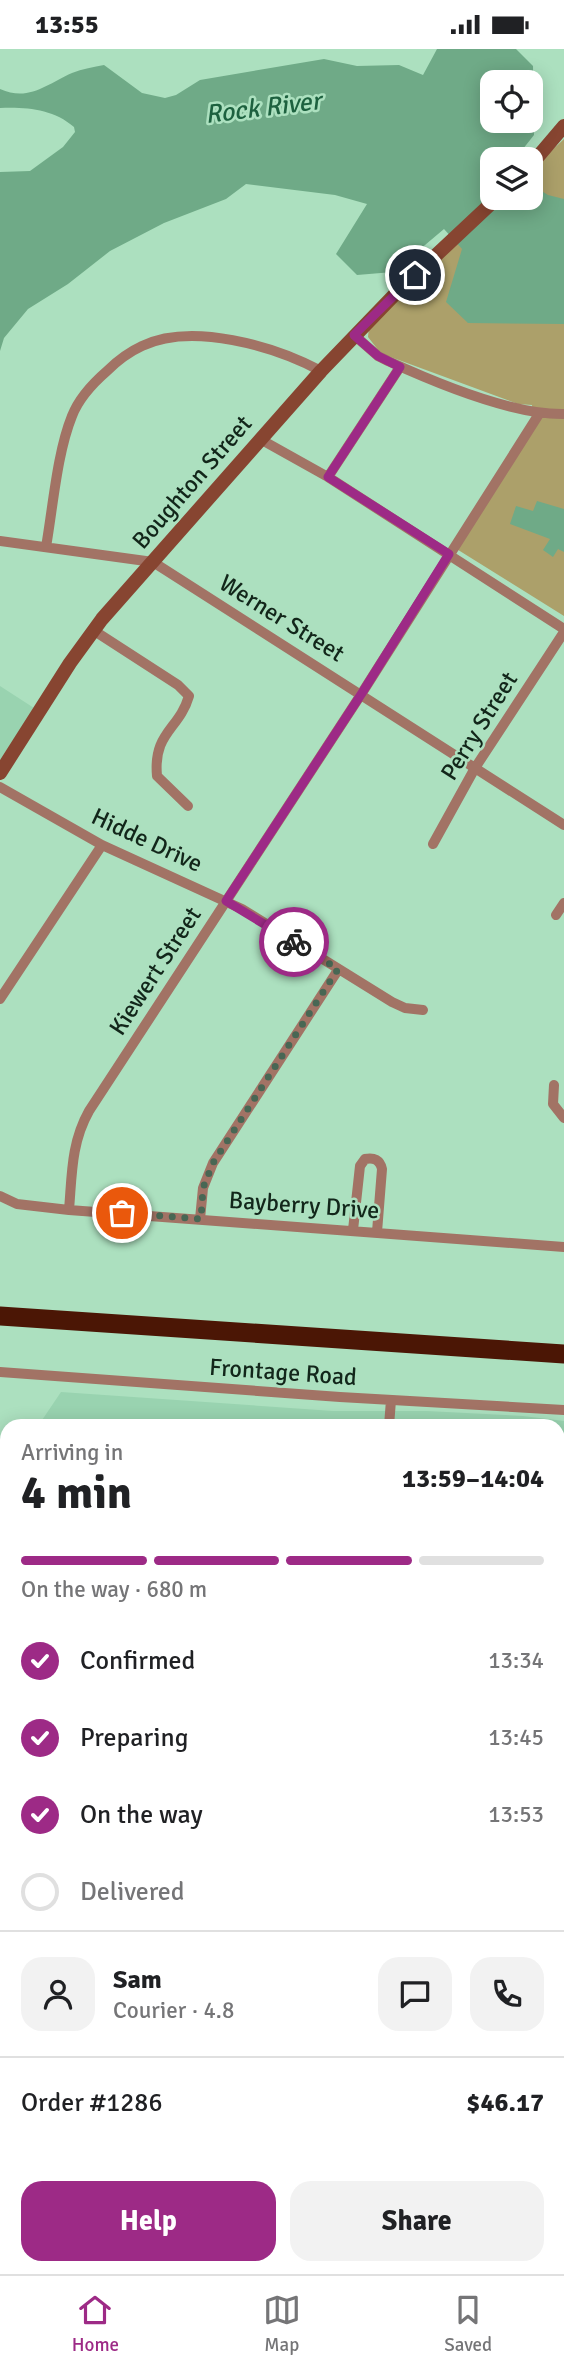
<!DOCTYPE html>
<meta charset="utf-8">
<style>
:root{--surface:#fff;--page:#f2f2f2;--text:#202124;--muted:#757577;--line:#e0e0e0;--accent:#9d2a86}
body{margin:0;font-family:Signika,sans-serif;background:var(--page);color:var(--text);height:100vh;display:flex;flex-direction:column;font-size:26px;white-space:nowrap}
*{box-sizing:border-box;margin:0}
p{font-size:23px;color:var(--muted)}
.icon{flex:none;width:38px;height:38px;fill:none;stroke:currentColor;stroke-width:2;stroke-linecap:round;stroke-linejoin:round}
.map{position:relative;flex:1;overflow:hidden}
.details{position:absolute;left:0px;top:1370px;width:565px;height:856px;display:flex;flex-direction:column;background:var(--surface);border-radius:21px 21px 0 0;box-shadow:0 4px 18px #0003}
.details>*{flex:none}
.tools{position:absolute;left:480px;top:21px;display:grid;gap:14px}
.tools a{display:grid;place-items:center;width:63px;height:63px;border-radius:14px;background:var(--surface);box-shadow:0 4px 18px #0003;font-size:35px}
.pin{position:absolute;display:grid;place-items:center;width:60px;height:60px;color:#fff;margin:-30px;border:4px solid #fff;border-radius:50%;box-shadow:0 2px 7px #0007}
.courier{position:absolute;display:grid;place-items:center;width:70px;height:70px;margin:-35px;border:5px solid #9d2a86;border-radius:50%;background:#fff;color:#222;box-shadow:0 2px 9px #0007}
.summary em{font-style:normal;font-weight:800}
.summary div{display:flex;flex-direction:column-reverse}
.summary{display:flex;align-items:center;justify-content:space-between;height:119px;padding:0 21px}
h1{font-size:46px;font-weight:800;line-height:52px}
.bar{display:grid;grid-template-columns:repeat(4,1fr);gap:10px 7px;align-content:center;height:84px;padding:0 21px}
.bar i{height:9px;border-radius:5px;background:var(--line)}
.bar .current{background:var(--accent)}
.bar p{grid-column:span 4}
.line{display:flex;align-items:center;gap:18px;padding:0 21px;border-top:2px solid var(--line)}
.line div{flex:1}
.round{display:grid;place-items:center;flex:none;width:74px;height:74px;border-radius:21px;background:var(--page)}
ol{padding:0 21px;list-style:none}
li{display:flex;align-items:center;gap:21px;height:77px}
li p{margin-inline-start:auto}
li .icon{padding:7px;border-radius:50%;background:var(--accent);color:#fff;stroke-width:4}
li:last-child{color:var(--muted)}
li i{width:38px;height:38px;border:4px solid var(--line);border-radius:50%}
.action{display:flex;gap:14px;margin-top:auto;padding:14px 21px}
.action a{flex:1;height:80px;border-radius:21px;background:var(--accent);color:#fff;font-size:28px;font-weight:800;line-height:80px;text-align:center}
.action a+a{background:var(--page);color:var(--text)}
.status{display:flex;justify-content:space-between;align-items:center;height:49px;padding:0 35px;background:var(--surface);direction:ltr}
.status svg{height:19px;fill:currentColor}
.menu{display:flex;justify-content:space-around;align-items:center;height:98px;border-top:2px solid var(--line);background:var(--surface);font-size:19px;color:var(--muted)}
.menu a{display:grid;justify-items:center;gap:4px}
.menu .current{color:var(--accent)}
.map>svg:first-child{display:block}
</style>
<div class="status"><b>13:55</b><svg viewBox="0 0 49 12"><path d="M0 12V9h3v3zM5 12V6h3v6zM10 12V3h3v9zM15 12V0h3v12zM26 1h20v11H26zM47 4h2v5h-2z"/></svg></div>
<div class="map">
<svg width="564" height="2225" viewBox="0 0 564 2225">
<rect width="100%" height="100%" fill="#ace0bf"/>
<path fill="#99d3b0" d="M0 637 34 659 0 711Z
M61 1343 333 1362H427L523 1367 564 1372V1617L558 1627V1377H38Z
M0 1460 7 1464V2039L0 2051Z"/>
<path fill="#aca06a" d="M564 90V567L455 499 533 374 532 356 518 355 388 307 379 302 368 288 369 278 502 149H530V122Z"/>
<path fill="#6faa87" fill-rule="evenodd" d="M437 0H516L533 17 534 86 515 110H492V149H530V135L548 146 564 150V275L468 274 446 253 462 200 444 180 393 223 357 226 336 205 367 155 335 146 246 135 226 150 164 174 110 202 68 235 28 260 4 289 0 302V123L30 122 63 98 75 83 74 78C53 60 27 58 0 59V40C29 53 47 35 72 24 82 20 94 18 104 16L142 44 165 49 176 46 200 31 324 10 357 17 399 16 423 26ZM492 33H530V72H492Z
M537 452 564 460V503L558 500 553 508 543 501 550 490 510 475 516 457 533 462Z"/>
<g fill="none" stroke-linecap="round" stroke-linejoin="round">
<path stroke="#a27365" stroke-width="10" d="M354 286 378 307 388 312C436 334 512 366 564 365
M260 390 328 428 564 580
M328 428 400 318
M0 492 153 513 564 776
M46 498C53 458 57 404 72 367 79 349 92 335 107 322 117 312 129 303 142 297 192 273 274 297 321 322
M93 581 178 636 189 647C179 681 153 683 157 727L188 757
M0 738 102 796 242 860 392 953 405 959 423 961
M433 795 475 719 564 583
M556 866 564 854
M0 950 102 796
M554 1036 553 1055 564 1069
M0 1147 17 1155 69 1161 564 1198
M69 1161C72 1126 71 1094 89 1062L362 644 539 365
M200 1170 203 1139 213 1114 338 921
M353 1181 360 1117 365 1110C374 1108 380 1111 382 1120L377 1183
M0 1323 340 1348 564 1361
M389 1377 391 1351
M0 1453 7 1457
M558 1801 564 1804"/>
<path stroke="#874531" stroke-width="14" d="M530 117 564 77
M0 724 70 614 102 570 321 322 400 240 497 149"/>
<path stroke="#4b1605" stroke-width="19" d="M0 1267 564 1305"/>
</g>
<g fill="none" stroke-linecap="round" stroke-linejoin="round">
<path stroke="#486754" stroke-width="7" stroke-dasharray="0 12.6" d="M122 1164 201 1170 203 1139 213 1114 338 920 294 893"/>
<path stroke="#9d2a86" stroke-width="9" d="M294 893 226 852 362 644 449 505 328 428 400 318 378 307 354 286 415 226"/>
</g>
<g text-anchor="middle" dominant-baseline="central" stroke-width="5" stroke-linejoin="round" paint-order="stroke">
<g font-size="24" fill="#12261a" stroke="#ace0bf">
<text transform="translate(192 433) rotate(-49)">Boughton Street</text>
<text transform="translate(282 569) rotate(32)">Werner Street</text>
<text transform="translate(479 677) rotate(-58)">Perry Street</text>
<text transform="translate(147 791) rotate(25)">Hidde Drive</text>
<text transform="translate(155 922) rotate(-57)">Kiewert Street</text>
<text transform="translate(304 1156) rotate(4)">Bayberry Drive</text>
<text transform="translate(283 1323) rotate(4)">Frontage Road</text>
</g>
<g font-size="26" font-style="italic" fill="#1d613f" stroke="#ace0bf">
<text transform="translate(263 59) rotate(-7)">Rock River</text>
</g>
</g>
</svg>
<div class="tools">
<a><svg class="icon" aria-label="locate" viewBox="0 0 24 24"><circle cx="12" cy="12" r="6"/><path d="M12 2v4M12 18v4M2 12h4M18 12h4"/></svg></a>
<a><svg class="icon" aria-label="layers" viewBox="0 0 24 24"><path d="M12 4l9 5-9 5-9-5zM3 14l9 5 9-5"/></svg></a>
</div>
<div class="pin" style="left:122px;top:1164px;background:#ea580c"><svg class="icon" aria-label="bag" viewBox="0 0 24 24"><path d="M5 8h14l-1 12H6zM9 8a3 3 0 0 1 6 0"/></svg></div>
<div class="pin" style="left:415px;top:226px;background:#1f2937"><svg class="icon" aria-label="home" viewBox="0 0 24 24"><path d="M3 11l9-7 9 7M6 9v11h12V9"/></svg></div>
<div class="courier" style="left:294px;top:893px"><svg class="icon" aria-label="bike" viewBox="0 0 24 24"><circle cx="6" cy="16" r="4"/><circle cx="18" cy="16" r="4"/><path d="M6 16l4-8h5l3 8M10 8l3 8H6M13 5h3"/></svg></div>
<section class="details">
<div class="summary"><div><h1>4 min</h1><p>Arriving in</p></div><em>13:59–14:04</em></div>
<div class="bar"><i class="current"></i><i class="current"></i><i class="current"></i><i></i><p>On the way · 680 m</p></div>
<ol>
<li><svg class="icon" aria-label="check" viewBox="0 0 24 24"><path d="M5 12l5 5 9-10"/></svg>Confirmed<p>13:34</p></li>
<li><svg class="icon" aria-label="check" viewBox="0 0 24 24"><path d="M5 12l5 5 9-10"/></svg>Preparing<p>13:45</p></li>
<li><svg class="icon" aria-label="check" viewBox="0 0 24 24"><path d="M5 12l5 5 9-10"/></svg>On the way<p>13:53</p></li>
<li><i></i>Delivered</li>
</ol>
<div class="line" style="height:126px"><a class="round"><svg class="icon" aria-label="person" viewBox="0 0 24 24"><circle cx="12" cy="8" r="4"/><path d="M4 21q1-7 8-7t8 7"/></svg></a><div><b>Sam</b><p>Courier · 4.8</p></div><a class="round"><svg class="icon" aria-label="chat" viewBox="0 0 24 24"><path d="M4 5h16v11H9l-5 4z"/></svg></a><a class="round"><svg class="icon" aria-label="phone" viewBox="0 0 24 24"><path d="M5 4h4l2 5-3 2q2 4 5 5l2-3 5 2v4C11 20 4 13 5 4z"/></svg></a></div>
<div class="line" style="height:91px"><div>Order #1286</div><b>$46.17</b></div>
<div class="action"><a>Help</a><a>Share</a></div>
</section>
</div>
<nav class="menu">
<a class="current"><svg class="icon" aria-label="home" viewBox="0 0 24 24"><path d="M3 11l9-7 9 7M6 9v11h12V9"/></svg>Home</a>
<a><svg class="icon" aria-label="map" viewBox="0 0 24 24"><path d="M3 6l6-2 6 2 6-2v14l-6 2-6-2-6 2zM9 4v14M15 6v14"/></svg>Map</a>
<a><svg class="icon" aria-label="saved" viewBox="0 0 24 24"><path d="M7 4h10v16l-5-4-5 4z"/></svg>Saved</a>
</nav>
